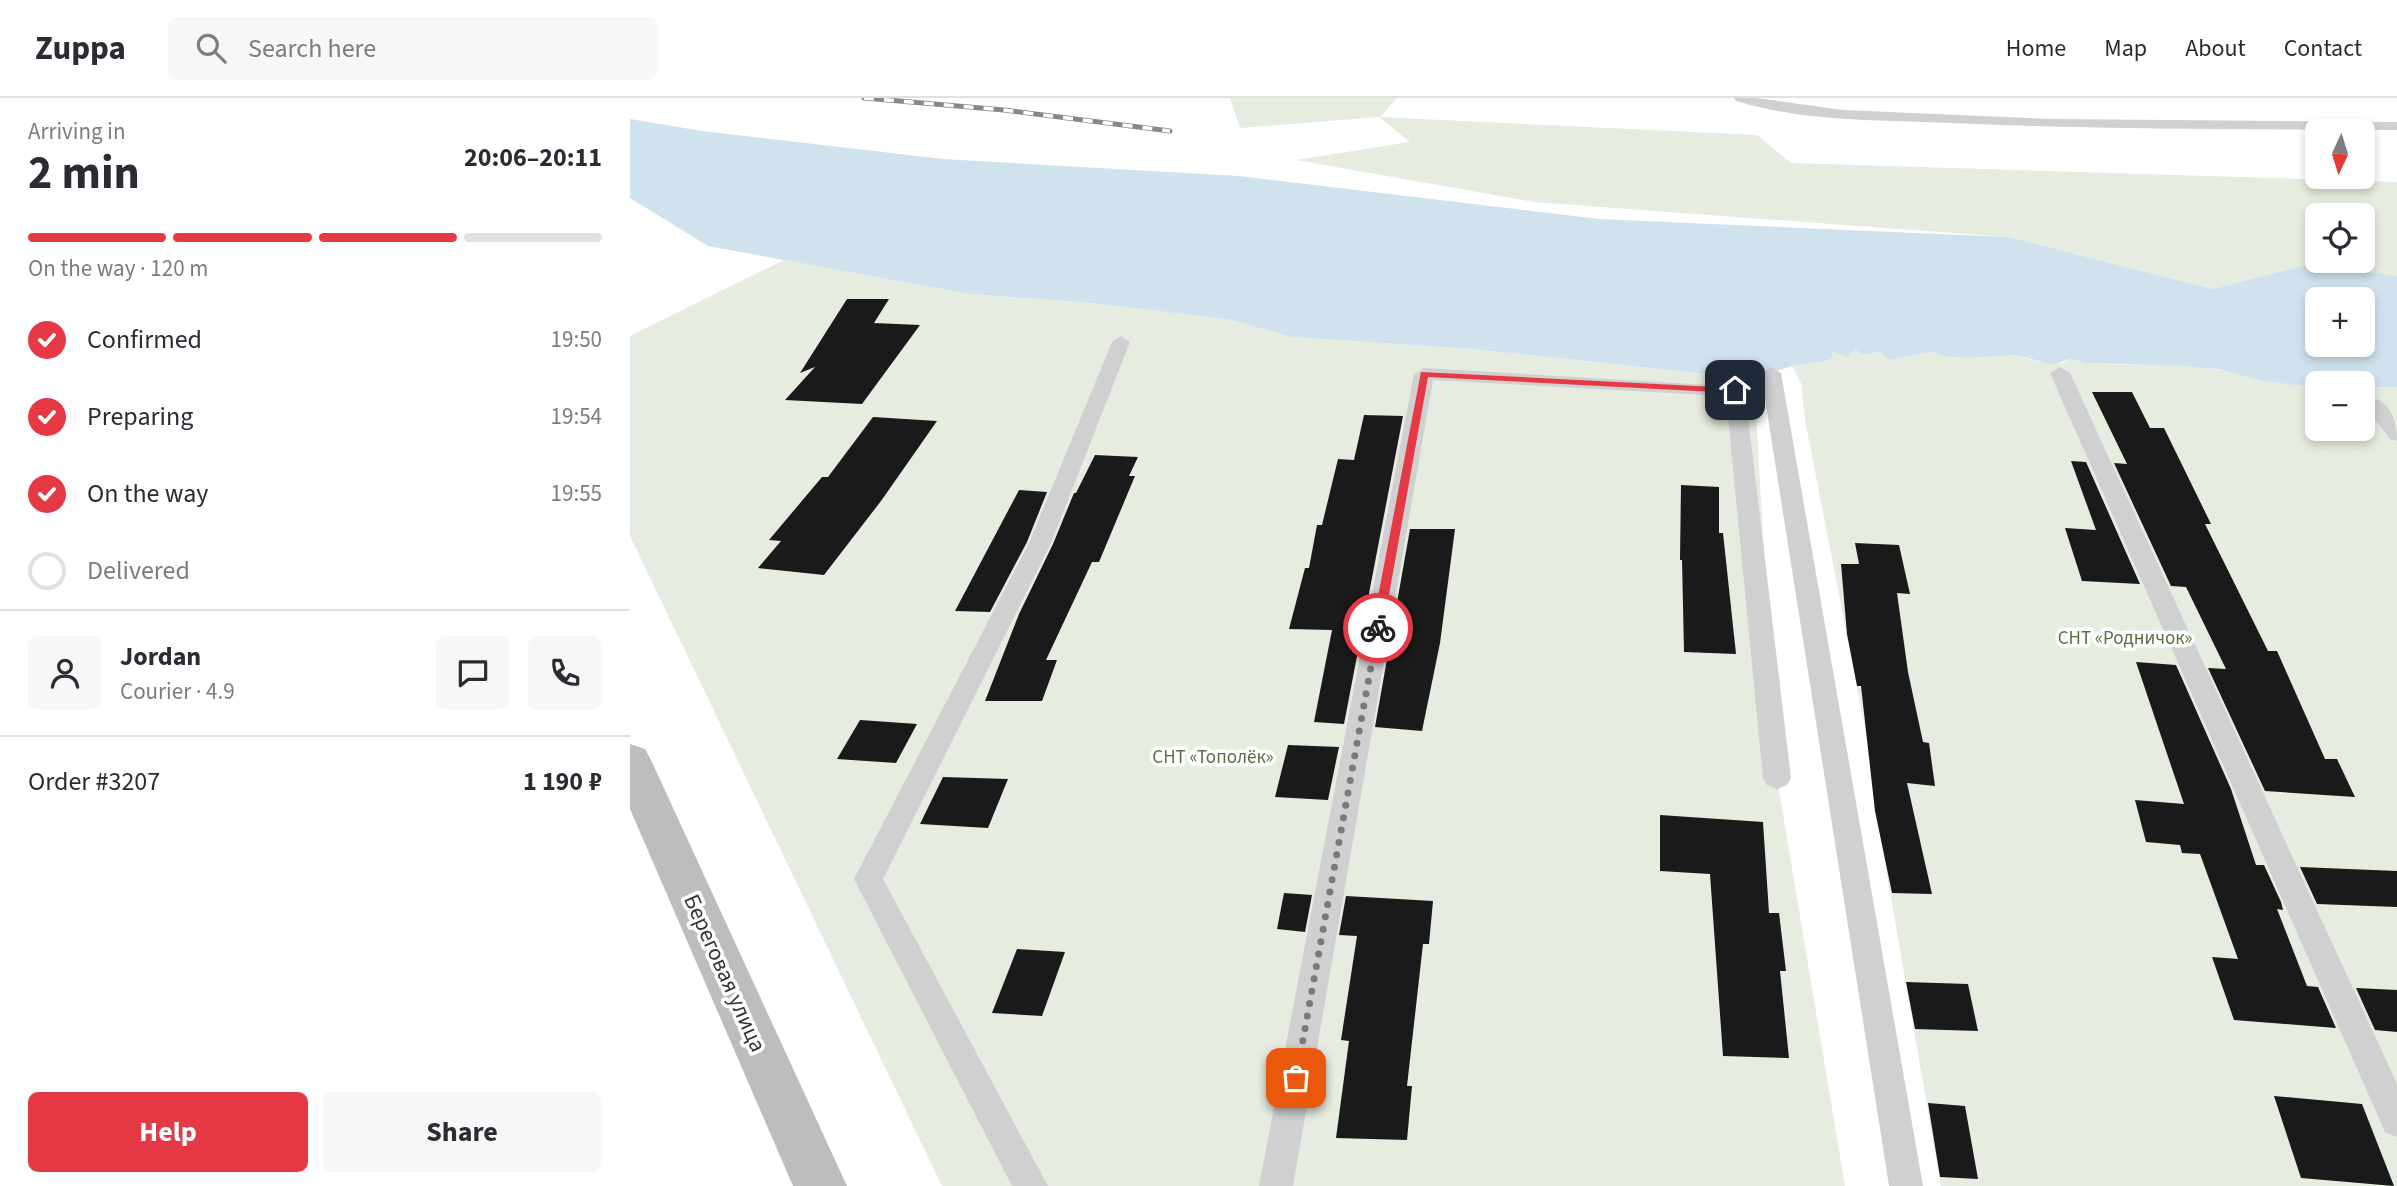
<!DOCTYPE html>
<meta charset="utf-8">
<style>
:root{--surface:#fff;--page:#f7f7f7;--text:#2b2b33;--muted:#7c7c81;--line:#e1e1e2;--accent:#e63946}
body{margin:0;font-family:"Source Sans 3",sans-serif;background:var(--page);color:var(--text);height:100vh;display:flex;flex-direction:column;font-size:26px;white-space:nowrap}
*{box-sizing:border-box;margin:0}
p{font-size:23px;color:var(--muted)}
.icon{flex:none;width:38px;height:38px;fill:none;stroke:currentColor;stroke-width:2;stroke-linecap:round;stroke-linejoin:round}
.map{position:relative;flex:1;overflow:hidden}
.side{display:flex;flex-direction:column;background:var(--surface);width:630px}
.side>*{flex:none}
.needle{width:46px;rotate:184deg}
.tools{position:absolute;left:1675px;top:21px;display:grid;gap:14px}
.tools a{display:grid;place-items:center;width:70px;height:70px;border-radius:10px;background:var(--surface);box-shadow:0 4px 10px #0003;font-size:35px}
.pin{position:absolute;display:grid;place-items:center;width:60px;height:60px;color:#fff;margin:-30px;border-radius:14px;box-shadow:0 4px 10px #0006}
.courier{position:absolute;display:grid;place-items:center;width:70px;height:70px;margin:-35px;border:5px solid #e63946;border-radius:50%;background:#fff;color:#222;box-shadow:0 2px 9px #0007}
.headline em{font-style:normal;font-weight:700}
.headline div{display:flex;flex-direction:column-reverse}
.headline{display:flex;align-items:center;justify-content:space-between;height:119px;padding:0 28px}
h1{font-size:46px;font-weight:700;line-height:52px}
.bar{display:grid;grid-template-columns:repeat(4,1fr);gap:10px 7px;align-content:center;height:84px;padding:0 28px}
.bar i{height:9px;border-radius:5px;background:var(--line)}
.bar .active{background:var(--accent)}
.bar p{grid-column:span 4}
.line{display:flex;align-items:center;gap:18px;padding:0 28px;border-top:2px solid var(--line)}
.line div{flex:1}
.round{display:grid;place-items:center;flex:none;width:74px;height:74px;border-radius:10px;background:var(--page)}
ol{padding:0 28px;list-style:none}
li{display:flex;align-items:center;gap:21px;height:77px}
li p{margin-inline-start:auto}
li .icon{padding:7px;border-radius:50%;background:var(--accent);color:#fff;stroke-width:4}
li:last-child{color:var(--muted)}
li i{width:38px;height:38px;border:4px solid var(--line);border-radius:50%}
.cta{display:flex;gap:14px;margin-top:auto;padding:14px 28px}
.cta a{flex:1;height:80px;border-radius:10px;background:var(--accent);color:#fff;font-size:28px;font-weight:700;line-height:80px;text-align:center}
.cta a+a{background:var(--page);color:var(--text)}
header{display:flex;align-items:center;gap:42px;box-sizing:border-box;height:98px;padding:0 35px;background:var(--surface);border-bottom:2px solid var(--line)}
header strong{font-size:33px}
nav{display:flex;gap:38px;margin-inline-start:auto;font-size:24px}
.search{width:490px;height:63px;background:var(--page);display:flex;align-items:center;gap:18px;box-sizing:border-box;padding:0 24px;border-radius:10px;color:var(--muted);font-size:26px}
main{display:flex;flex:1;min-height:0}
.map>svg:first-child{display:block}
</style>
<header>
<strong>Zuppa</strong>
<div class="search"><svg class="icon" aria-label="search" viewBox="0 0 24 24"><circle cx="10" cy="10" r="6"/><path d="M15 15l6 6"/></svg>Search here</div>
<nav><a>Home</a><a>Map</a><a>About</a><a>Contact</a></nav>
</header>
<main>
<section class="side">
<div class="headline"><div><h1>2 min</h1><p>Arriving in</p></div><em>20:06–20:11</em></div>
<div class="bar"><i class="active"></i><i class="active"></i><i class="active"></i><i></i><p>On the way · 120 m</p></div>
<ol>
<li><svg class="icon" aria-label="check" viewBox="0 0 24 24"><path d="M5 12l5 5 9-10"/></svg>Confirmed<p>19:50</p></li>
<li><svg class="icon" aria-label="check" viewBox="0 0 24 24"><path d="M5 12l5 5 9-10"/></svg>Preparing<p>19:54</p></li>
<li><svg class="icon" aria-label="check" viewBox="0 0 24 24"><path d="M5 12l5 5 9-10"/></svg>On the way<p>19:55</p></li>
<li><i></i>Delivered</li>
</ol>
<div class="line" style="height:126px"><a class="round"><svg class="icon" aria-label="person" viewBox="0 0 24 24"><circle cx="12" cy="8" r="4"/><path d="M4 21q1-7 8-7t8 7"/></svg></a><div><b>Jordan</b><p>Courier · 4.9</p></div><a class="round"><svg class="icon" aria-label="chat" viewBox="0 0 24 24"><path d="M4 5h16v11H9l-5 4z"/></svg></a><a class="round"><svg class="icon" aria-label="phone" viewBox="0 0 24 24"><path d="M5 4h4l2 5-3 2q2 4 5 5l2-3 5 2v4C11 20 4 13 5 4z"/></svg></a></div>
<div class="line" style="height:91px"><div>Order #3207</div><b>1 190 ₽</b></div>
<div class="cta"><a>Help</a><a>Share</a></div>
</section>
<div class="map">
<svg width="1767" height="1088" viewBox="0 0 1767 1088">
<rect width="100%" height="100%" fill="#fff"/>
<path fill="#e6ecdf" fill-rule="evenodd" d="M600 0H767L750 19 1127 37 1161 65 1767 84V178L1679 166 1583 191 1378 139 904 104 666 62 780 44 749 19 610 30ZM1687 117H1732V163H1687Z
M154 162 339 196 461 205 602 222 661 239 842 251 1124 281 1147 680 1215 1088H312L0 438V238Z
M1225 251 1232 257 1250 254 1259 262 1302 254 1317 259 1341 260 1386 257 1409 264 1434 265 1440 261C1478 271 1520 264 1559 268 1602 272 1643 286 1687 288V331H1732L1733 289H1767V1088H1311L1251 742 1237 640 1175 322 1171 285 1162 268 1196 263 1201 253Z"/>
<path fill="#cfe2ee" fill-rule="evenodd" d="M0 21 72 33 313 61 609 78 969 121 1378 139 1583 191 1679 166 1767 178V289H1733L1732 285 1667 287 1634 283 1587 271 1554 268 1457 265 1440 261 1423 267 1386 257 1341 260 1317 259 1302 254 1259 262 1250 254 1232 257 1225 251 1218 259 1202 253V259L1196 263 1162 268 1124 281 842 251 661 239 602 222 461 205 339 196 78 148 0 100ZM1687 201H1732V247H1687Z"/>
<path fill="#1a1a1a" d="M217 201H259L244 225 290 227 232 306 155 302 185 269 170 275Z
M1462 294H1502L1520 330H1534L1581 426H1575L1638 553H1647L1695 661H1707L1725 699 1635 693 1578 570 1596 571 1556 489 1541 488 1484 365 1497 366Z
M734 317 773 318 714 626 684 624 702 532 659 531 675 470H679L687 427H692L708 361 724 362Z
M243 319 307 323 251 403 194 477 128 470 151 443 139 442 192 379H198Z
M465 357 508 359 499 378H505L469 464H462L416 562H427L412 603H355L389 516 423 446 444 395H446Z
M1441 363 1456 364 1510 486 1452 483 1435 430 1466 432Z
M1051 387 1089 389V435H1093L1106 556 1054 554 1052 462H1050Z
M389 392 417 394 397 444 360 514 325 513Z
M780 431H825L810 545 792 633 745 629Z
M1225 445 1269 447 1280 496 1267 495 1278 574 1293 644 1299 645 1305 688 1277 685 1302 796 1262 795 1245 713 1231 588H1227L1217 536 1211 466H1229Z
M1506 564 1546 567 1601 691 1626 767H1634L1651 804 1653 812 1647 811 1677 888 1688 889 1706 930 1604 922 1582 859 1608 861 1570 756 1552 755 1550 747 1516 744 1505 702 1554 706Z
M230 622 287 626 266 665 207 661Z
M658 647 709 649 698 702 645 699Z
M313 679 378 681 358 730 290 726Z
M1030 717 1133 724 1139 815H1149L1156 873H1150L1159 960 1093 958 1080 776 1030 773Z
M1670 769 1767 773V809L1687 806Z
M654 795 682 797 675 834 647 831Z
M716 798 803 803 799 846H793L777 988H782L777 1042 706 1040 719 943 711 942 727 838 709 837Z
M387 851 435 854 412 918 362 915Z
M1276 884 1338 886 1348 933 1285 931Z
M1726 890 1767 892V934L1745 932Z
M1644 998 1732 1006 1764 1088 1671 1080Z
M1298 1005 1335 1008 1348 1081 1310 1079Z"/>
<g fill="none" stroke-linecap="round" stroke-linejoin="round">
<path fill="#d0d0d0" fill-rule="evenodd" d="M1104 0H1126L1213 12 1422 21 1767 24V32C1618 31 1470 32 1322 25 1250 22 1175 24 1106 3Z
M491 238 500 244 421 445 253 781 418 1088H382L224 781 399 445 482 244Z
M1141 269 1151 275 1293 1088H1259L1131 275Z
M1430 269 1440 275 1767 986V1039L1755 1034 1420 275Z
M794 270 1112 289 1115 293 1161 680 1157 687 1147 691 1137 687 1133 680 1096 298 803 282 663 1088H629L784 276Z
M1743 300C1762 305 1767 326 1767 343L1760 341 1733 306 1736 302Z"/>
<path fill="#bdbdbd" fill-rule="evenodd" d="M0 646 15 651 21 662 217 1088H163L0 711Z"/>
<g stroke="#888" stroke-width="5">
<path id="rail" d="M234 0 374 12 540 33"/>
</g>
<use href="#rail" stroke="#fff" stroke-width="3.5" stroke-dasharray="10" stroke-linecap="butt"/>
</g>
<path fill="#e63946" d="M791 274 1105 290 1109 292 1105 295 798 279 753 530 748 534 742 530Z"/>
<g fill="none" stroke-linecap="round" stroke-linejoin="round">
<path stroke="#7a7a7a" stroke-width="7" stroke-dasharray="0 12.6" d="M666 980 748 530"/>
</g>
<g text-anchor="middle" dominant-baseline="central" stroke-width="7" stroke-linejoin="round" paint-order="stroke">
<g font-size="19" fill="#56703f" stroke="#fff">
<text x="1495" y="540">СНТ «Родничок»</text>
<text x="583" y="659">СНТ «Тополёк»</text>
</g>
<g font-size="23" fill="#333" stroke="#fff">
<text transform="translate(95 875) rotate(66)">Береговая улица</text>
</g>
</g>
</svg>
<div class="tools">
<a><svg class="needle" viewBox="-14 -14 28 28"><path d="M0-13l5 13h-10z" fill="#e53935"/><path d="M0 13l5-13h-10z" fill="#7c7c81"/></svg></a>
<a><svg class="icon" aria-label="locate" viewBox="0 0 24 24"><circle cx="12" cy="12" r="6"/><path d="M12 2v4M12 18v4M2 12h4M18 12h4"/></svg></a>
<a>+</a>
<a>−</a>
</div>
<div class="pin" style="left:666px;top:980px;background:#ea580c"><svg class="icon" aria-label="bag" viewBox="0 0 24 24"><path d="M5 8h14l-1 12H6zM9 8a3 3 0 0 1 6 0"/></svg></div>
<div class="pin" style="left:1105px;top:292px;background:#1f2937"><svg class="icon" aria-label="home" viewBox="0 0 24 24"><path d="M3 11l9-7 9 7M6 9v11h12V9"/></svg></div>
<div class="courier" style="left:748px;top:530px"><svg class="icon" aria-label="bike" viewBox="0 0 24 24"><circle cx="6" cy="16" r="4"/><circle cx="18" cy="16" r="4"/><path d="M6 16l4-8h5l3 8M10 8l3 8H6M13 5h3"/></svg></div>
</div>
</main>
